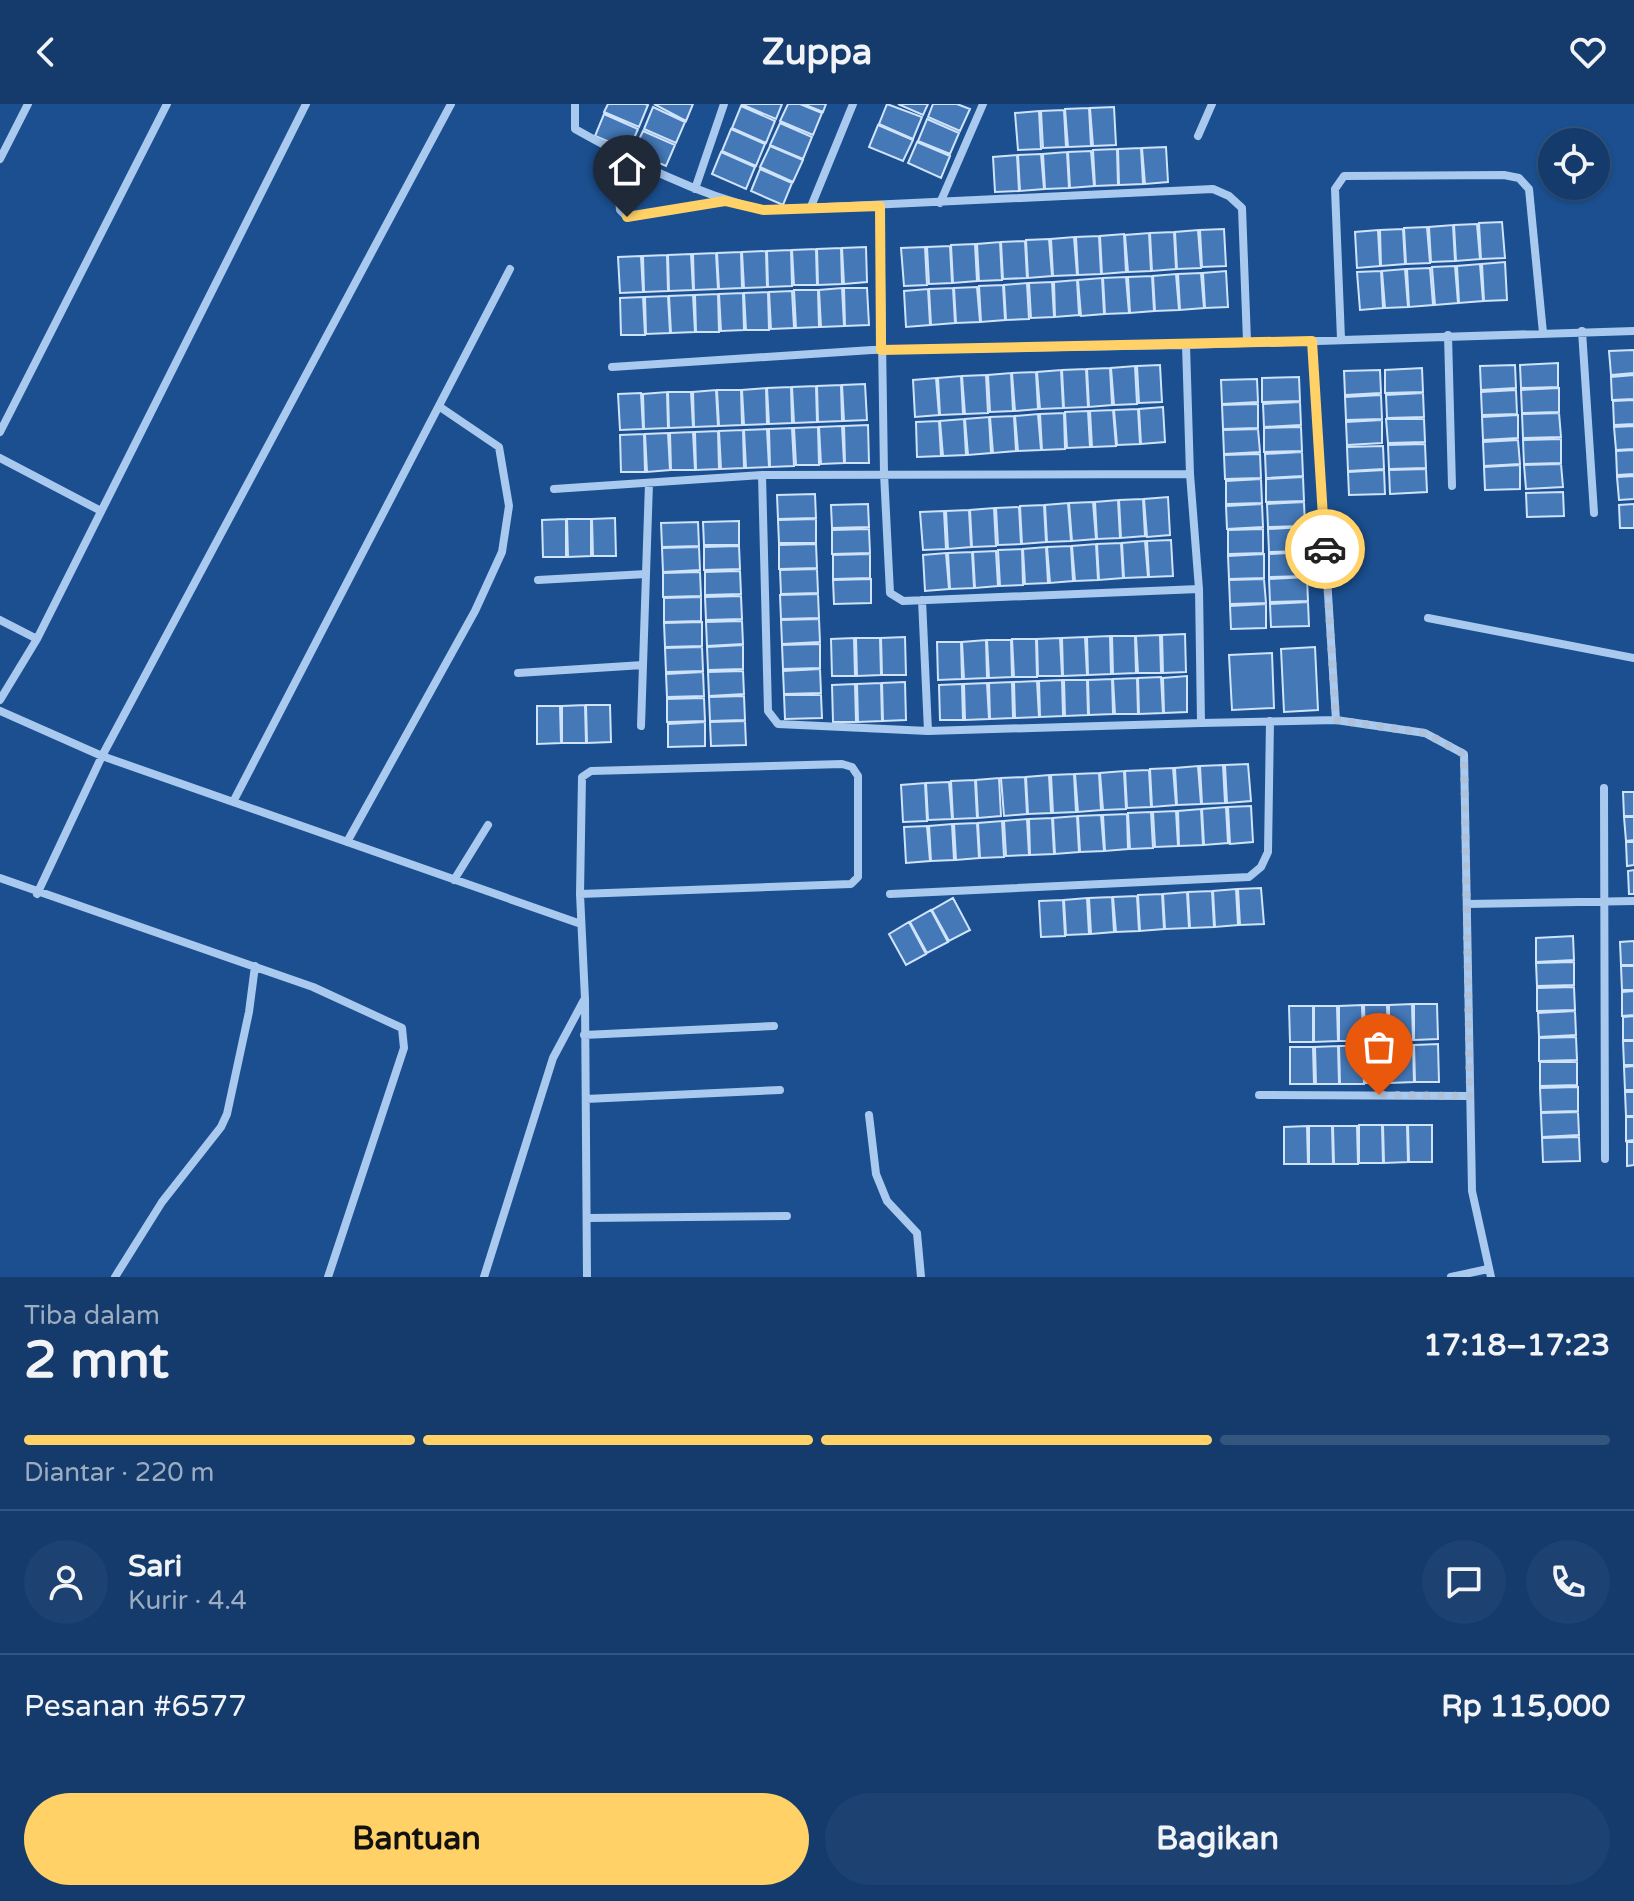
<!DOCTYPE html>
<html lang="id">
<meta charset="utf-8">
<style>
:root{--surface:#143b6b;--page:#1d4271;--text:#f1f3f6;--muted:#9dadc1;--line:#33557e;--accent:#ffd166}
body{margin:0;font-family:"Varela Round",sans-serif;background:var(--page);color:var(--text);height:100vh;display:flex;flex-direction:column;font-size:30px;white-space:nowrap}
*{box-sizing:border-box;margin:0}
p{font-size:26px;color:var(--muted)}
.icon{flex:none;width:44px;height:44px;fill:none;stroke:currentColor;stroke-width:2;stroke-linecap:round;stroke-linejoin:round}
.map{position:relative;height:1173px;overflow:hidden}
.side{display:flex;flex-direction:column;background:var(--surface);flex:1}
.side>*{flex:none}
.fabs{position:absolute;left:1538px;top:24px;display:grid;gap:16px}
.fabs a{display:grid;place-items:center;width:72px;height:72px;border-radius:50%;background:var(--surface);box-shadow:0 2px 6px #0004,0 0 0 2px var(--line);font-size:40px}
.pin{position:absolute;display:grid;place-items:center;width:68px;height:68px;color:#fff;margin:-82px -34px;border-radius:50% 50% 50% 0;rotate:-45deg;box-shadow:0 0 8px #0007}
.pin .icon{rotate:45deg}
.courier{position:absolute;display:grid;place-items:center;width:80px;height:80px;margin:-40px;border:6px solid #ffd166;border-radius:50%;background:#fff;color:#222;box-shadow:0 2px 10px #0007}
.overview em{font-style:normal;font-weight:800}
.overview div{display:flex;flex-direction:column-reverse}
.overview{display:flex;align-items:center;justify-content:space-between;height:136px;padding:0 24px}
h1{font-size:52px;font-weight:800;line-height:60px}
.bar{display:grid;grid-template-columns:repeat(4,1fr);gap:12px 8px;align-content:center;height:96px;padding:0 24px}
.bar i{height:10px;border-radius:6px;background:var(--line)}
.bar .current{background:var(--accent)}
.bar p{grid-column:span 4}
.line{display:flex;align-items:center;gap:20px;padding:0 24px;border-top:2px solid var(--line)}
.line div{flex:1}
.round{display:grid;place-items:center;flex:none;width:84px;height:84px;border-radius:42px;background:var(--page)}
.action{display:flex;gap:16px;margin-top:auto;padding:16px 24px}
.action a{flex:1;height:92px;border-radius:48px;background:var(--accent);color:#111;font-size:32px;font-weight:800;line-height:92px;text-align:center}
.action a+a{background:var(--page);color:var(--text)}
header{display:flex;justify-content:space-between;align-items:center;height:104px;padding:0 24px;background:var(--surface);font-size:36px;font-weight:800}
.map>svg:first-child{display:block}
</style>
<header><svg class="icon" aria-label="back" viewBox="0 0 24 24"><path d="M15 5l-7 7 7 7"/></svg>Zuppa<svg class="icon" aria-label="heart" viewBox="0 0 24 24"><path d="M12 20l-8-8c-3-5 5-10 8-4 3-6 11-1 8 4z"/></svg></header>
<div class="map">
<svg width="1634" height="1173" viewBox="0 0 1634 1173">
<rect width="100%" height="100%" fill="#1b4f8f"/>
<path fill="#4478b7" stroke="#cfe3fa" stroke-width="2" d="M608 0H645L648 1 639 23 604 8Z
M654 0H693L686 17Z
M741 0H782L776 15Z
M788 0H800L822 9 813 31 780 17Z
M803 0H826L823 8Z
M887 0 922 13 913 35 879 20Z
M898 0H928L923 11Z
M933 0H957L970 5 960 27 928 13Z
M741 2 775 17 766 39 732 24Z
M653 3 685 18 676 39 644 25Z
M1114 3 1116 41 1093 42 1090 4Z
M1089 4 1091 42 1068 43 1065 5Z
M1064 6 1066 43 1043 44 1041 7Z
M1039 7 1041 45 1018 46 1015 9Z
M604 10 638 25 629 46 595 32Z
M927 15 959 29 950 50 918 37Z
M780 19 812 33 803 55 770 41Z
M878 21 913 36 903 57 869 43Z
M731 25 765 40 756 62 722 47Z
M643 27 675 41 666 62 633 48Z
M917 38 950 52 941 74 908 59Z
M770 42 803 56 793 78 760 63Z
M1166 43 1168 78 1145 80 1142 44Z
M1141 44 1143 80 1119 81 1118 45Z
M1117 45 1118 81 1095 82 1093 46Z
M1091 47 1094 82 1070 84 1068 48Z
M721 48 755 63 746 85 712 70Z
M1067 48 1069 84 1045 85 1043 50Z
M1041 50 1044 85 1020 87 1018 51Z
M1017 51 1019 87 995 88 993 53Z
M760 65 792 79 783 101 751 87Z
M1502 118 1505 154 1481 155 1479 119Z
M1477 120 1480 155 1456 157 1454 121Z
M1453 121 1455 157 1431 158 1429 123Z
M1427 123 1430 159 1406 160 1404 124Z
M1224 125 1226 162 1202 163 1200 126Z
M1403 125 1405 160 1381 162 1380 126Z
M1198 126 1201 164 1177 165 1175 128Z
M1378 126 1380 162 1357 164 1355 128Z
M1174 128 1176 165 1152 167 1150 129Z
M1149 129 1151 167 1128 168 1125 131Z
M1124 130 1126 168 1102 170 1100 132Z
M1099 132 1101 170 1078 171 1076 133Z
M1074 133 1077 171 1053 172 1051 135Z
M1049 135 1052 172 1028 174 1026 136Z
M1025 137 1027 174 1003 175 1001 138Z
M1000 138 1002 176 979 177 977 140Z
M975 140 977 177 953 179 951 141Z
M950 142 952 179 929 180 927 143Z
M866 143 867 178 844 180 842 144Z
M925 143 927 181 904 182 901 144Z
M841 144 842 180 818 181 817 145Z
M816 145 817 181H794L792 146Z
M791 146 792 182 768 183 767 147Z
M766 147 767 183 744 184 742 148Z
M741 148 742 184 719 185 717 149Z
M716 149 718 185 694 186 693 150Z
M691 150 693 186 669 187 668 151Z
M667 151 668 187 644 188 643 152Z
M641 152 643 188 620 189 618 153Z
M1505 158 1507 196 1484 197 1482 160Z
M1480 160 1483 197 1459 199 1457 162Z
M1455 162 1458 199 1435 201 1432 163Z
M1430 164 1433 201 1409 203 1407 165Z
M1405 165 1408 203 1385 204 1382 167Z
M1226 167 1228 203 1205 204 1203 169Z
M1381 167 1383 204 1360 206 1357 168Z
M1201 169 1204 204 1180 206 1178 170Z
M1176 170 1179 206 1155 207 1153 172Z
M1152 172 1154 207 1130 209 1128 173Z
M1126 173 1129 209 1105 210 1103 174Z
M1102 174 1104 210 1081 212 1078 176Z
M1077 176 1079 211 1055 213 1054 178Z
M1052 178 1054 213 1031 214 1029 179Z
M1027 179 1029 215 1006 216 1004 181Z
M1003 181 1005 216 981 218 979 182Z
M977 183 980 218 956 219 954 184Z
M842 184 844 222 821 223 819 186Z
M844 184H867L869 221 845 222Z
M953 184 955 219 931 221 929 185Z
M928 185 930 221 906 223 904 187Z
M794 186H818L819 223 796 224Z
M792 187 794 224 771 225 769 188Z
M768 188 769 226H746L744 189Z
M743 189 744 226 721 227 719 190Z
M718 190 719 228H696L695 191Z
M693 191 695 228 671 229 669 192Z
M668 192 670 229 646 230 645 193Z
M643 193 645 231H621L620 194Z
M1634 246V269L1611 271 1609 247Z
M1558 259V283L1521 284 1520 261Z
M1160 261 1162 298 1139 299 1137 262Z
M1515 261 1516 284 1481 286 1480 262Z
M1135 262 1137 300 1114 301 1111 264Z
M1110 264 1112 301 1089 303 1087 265Z
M1422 264 1423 288 1385 289V266Z
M1086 265 1088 303 1064 304 1062 266Z
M1061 266 1063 304 1040 305 1037 268Z
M1380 266 1381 289 1345 291 1344 267Z
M1036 268 1038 305 1015 307 1012 269Z
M1011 269 1013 307 990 308 988 271Z
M986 271 988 309 965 310 962 272Z
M1634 271V295L1612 296 1611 273Z
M961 272 963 310 940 311 938 274Z
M1299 273 1300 297 1262 298V274Z
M936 274 939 311 915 313 913 276Z
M1257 275 1258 298 1222 300 1221 276Z
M865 280 867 316 844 317 842 281Z
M841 281 842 317 818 318 817 282Z
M816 282 817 318 794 319 792 283Z
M791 283 792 319 769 320 767 284Z
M766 284 767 320 744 321 742 286Z
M1559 284V308L1522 309 1521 286Z
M716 286 718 322 694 323 693 288Z
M717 286H741L742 321 719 322Z
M1516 286 1517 310 1482 311 1481 288Z
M667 288 668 324 644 325 643 290Z
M668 288H691L693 323 669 324Z
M641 289 643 325 620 326 618 290Z
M1423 289 1424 313 1387 314 1386 291Z
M1381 291 1382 315 1346 316 1345 293Z
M1634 296V320L1614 321 1613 297Z
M1300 298 1301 321 1264 323 1263 300Z
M1258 300V324L1223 325 1222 301Z
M1163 303 1165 338 1141 340 1139 305Z
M1138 305 1140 340 1117 341 1114 306Z
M1113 306 1116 342 1092 343 1090 307Z
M1088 307 1090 343 1067 344 1065 308Z
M1064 309 1065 345 1042 346 1040 310Z
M1559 309 1561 333 1523 334 1522 310Z
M1038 310 1041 346 1018 347 1015 312Z
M1518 311V334L1483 336 1482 313Z
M1014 312 1016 347 993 349 990 313Z
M989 313 991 349 968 351 965 315Z
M964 315 966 351 943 352 940 317Z
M1386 315H1424L1425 338 1388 339Z
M1382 316V339L1347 341 1346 318Z
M939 317 941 352 917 353 916 318Z
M868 321 869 359H845L844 322Z
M842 322 844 359 821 360 819 323Z
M1634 322V345L1616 346 1614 323Z
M818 323 819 361H796L794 324Z
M1301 323 1302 347 1264 348V324Z
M792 324 794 362 770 363 769 325Z
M767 325 769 363 746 364 744 326Z
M1258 325 1260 348 1224 350 1223 326Z
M743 326 744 364 721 365 719 327Z
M718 327 719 365 696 366 695 328Z
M693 328 695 366H671L670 329Z
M668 329 670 366 647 368 645 330Z
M644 330 645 368H621L620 331Z
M1561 335V359L1524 360 1523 336Z
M1518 336 1520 360 1484 362 1483 338Z
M1425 340 1426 364 1389 365 1388 341Z
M1383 342 1384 365 1348 367 1347 343Z
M1634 346V370L1617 371 1616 347Z
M1302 348 1303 372 1266 374 1265 350Z
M1260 350 1261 374 1225 375 1224 351Z
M1561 360 1563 383 1526 385 1524 361Z
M1520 361V385L1485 386 1484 363Z
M1426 365 1427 388 1390 390 1389 366Z
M1384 366 1385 390 1349 391 1348 368Z
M1634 372V395L1619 396 1617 373Z
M1303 373 1304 397 1266 398V375Z
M1261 375 1262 399 1226 400V377Z
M1563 388 1564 412 1527 413 1526 389Z
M815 390 816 414 778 415 777 391Z
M1168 393 1170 431 1147 433 1144 395Z
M1143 395 1145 432 1121 434 1119 396Z
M1118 396 1120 434 1097 435 1095 398Z
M1093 398 1096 435 1072 437 1069 399Z
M1304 398 1305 422 1268 423 1267 400Z
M1068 399 1071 437 1047 438 1045 401Z
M868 400 869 423 832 424 831 401Z
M1262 400 1263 423 1227 425 1226 402Z
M1634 400V424H1620L1619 401Z
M1044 401 1046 438 1022 440 1020 402Z
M1019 403 1021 440 998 441 996 404Z
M994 404 996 442 972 443 970 406Z
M969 406 971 443 948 445 946 407Z
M944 407 946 445 923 446 920 408Z
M615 414 616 452H593L592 415Z
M566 415V453H543L542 416Z
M567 415H591V452L568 453Z
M816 415V439H779L778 416Z
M739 417V441H704L703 418Z
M698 418 699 442 662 443 661 419Z
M1305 423 1306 447 1269 448 1268 425Z
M869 425 870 449 832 450V426Z
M1263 425V449L1228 450V426Z
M1171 436 1173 472 1149 473 1147 437Z
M1145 437 1148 473 1124 474 1122 439Z
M1121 439 1123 474 1099 476 1097 440Z
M816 440 817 464 779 465V441Z
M1096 440 1098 476 1075 477 1072 442Z
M739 442 740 465 704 466V443Z
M1071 442 1073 477 1050 479 1047 443Z
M699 443 700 466 663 468 662 444Z
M1046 443 1048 479 1025 480 1023 445Z
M1022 445 1023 481 1000 482 998 446Z
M996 447 998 482 975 484 973 448Z
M972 448 974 484 950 485 948 449Z
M1306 448 1307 472 1269 473V450Z
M946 449 949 485 925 487 923 451Z
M870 450V474L833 475V451Z
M1264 450V474L1229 475 1228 452Z
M817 465 818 489 781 490 780 466Z
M740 467 741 490 705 491V468Z
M700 468 701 492 663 493V469Z
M1307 473 1308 497 1270 498 1269 475Z
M871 475V499L834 500 833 476Z
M1264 475 1266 499 1230 500 1229 476Z
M818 490 819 514 781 515 780 491Z
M741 492 742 515 706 516 705 493Z
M701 493V517L664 518V494Z
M1308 498 1309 522 1271 523 1270 500Z
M1266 500V524L1231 525 1230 502Z
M819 515 820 538 782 540 781 516Z
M742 517 743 540 707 542 706 518Z
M702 518V542L665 543 664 519Z
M1185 530 1186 568 1163 569 1162 531Z
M1160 531 1161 569H1138L1136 532Z
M1110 532 1111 570 1088 571 1087 533Z
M1112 532H1135L1136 569 1113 570Z
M905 533 906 571H882L881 534Z
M1085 533 1087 571 1063 572 1062 534Z
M854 534 855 572H832L831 535Z
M856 534H880L881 571 857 572Z
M1060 534 1062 572H1038L1037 535Z
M1012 535H1036L1037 573H1014Z
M986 536 987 574 964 575 962 538Z
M987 536H1011L1012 573 989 574Z
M937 538H961L962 575 938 576Z
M820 540V564L783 565 782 541Z
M743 541V565L708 566 707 543Z
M702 543 703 567 666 568 665 544Z
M1315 543 1318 606 1284 608 1281 545Z
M1272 549 1274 604 1232 606 1229 551Z
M820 565 821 589 784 590 783 567Z
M743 567 744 590 709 592 708 568Z
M703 568 704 592 667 593 666 570Z
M1187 572V608L1164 609 1163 574Z
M1161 573 1163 609 1139 610 1138 574Z
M1137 574 1138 610H1115L1113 575Z
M1112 575 1113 610 1089 611 1088 576Z
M1062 576 1063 612 1040 613 1039 577Z
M1064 576H1087L1088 611 1065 612Z
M1037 577 1039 613 1015 614 1014 578Z
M905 578 906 616 883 617 882 579Z
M1012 578 1013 614 990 615 989 579Z
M881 579 882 617 858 618 857 580Z
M987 579 989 615 965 616 964 580Z
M855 580 856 618H833L832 581Z
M962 580 963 616H940L939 581Z
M784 591H821L822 614 785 615Z
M744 592 745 616 710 617 709 593Z
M704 594 705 617 667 618V595Z
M585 601 586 639H562V602Z
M586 601H610L611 638 587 639Z
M537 602H560L561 639 537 640Z
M745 617 746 641 711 642 710 618Z
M705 618V642L668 643V620Z
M1248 660 1251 697 1227 699 1225 661Z
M1223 661 1225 699 1202 700 1200 662Z
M1198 662 1201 700 1177 701 1175 664Z
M1173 664 1176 701 1152 703 1150 665Z
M1149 666 1151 703 1127 704 1125 667Z
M1124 667 1126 705 1103 706 1100 669Z
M1099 669 1101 706 1078 708 1075 670Z
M1074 670 1076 708 1053 709 1051 671Z
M1049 671 1051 709 1028 710 1026 673Z
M1025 673 1027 710 1004 712 1001 674Z
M999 674 1001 712 978 714 976 676Z
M975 676 977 714 953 715 951 677Z
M949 678 952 715 928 716 926 679Z
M925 679 927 717 903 718 901 681Z
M1623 688H1634V712H1624Z
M1251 702 1253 738 1230 740 1228 703Z
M1226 703 1228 739 1204 741 1202 705Z
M1201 705 1203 741 1179 742 1178 707Z
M1176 707 1178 742 1155 743 1153 708Z
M1151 708 1153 744 1130 745 1128 709Z
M1127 710 1128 745 1105 747 1103 711Z
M1101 711 1104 747 1080 748 1078 712Z
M1077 712 1079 748 1055 750 1053 714Z
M1624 713H1634V736L1626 737Z
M1052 714 1054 750 1030 751 1029 715Z
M1027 715 1029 751 1006 752 1004 717Z
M1002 717 1004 753 980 754 978 719Z
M977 719 979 754 956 756 954 720Z
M952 720 954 756 931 757 929 722Z
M927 722 930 757 906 759 904 723Z
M1626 738H1634V761L1627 762Z
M1634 766V790H1629L1628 767Z
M1261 784 1264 820 1240 821 1238 785Z
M1236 785 1238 821 1215 823 1213 787Z
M1212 787 1214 823 1190 824 1188 788Z
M1187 788 1189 824 1165 825 1163 790Z
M1162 790 1164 825 1140 827 1138 791Z
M1137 792 1139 827 1116 828 1113 793Z
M1112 793 1114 828 1091 830 1089 794Z
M953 794 970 826 949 837 932 806Z
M1087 794 1089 830 1066 831 1064 796Z
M1063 796 1065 832 1041 833 1039 797Z
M931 806 948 838 927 849 910 818Z
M909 818 926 850 906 861 889 830Z
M1573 832 1574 856 1536 858V834Z
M1634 837V861H1621L1620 838Z
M1574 858V881L1537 882 1536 859Z
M1621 862H1634V886H1622Z
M1574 883 1575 906 1537 907V884Z
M1634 887V911L1622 912V888Z
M1412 900 1413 936H1389V901Z
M1414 900H1437L1438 935 1414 936Z
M1362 901 1363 937H1339V902Z
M1364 901H1387L1388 936 1365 937Z
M1289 902H1313V938H1290Z
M1314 902H1337L1338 937 1314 938Z
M1575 907 1576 931 1539 933 1538 909Z
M1634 912V936H1623V913Z
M1576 933 1577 956 1539 957V934Z
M1623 937H1634V961H1624Z
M1438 940 1439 978H1415L1414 941Z
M1388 941 1389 979H1365V942Z
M1390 941H1413L1414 978 1390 979Z
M1338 942 1339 980H1316L1315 943Z
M1339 942H1363L1364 980H1340Z
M1290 943H1313L1314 980H1290Z
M1540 958H1577V981L1540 982Z
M1634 962V986H1625L1624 963Z
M1578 983V1007L1541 1008 1540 984Z
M1625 988H1634V1012H1626Z
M1578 1008 1579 1031 1542 1033 1541 1009Z
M1626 1013H1634V1036L1626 1037Z
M1359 1021H1382L1383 1059H1359Z
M1383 1021H1407L1408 1058 1384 1059Z
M1408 1021H1432V1058H1409Z
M1307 1022 1308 1060H1284V1023Z
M1309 1022H1332L1333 1060H1309Z
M1333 1022H1357L1358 1060H1334Z
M1579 1033 1580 1057 1543 1058 1542 1034Z
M1627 1038H1634V1061L1627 1062Z"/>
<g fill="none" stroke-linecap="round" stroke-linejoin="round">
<path stroke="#a9c9ee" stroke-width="8" d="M575 0V25C636 59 695 90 763 106L1213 85 1229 92 1242 104 1247 237
M1198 32 1212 0
M615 47 620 106 627 113 724 97
M0 55 28 0
M695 85 724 0
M940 99 983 0
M880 102 884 369 890 489 903 497 1199 485 1201 619 1336 616
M810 105 853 0
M1582 227 1594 409
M1448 231 1452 382
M1341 235 1335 85 1344 72 1504 71 1519 74 1529 85 1543 229
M1312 237 1336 616 1425 629 1464 650 1472 1087 1491 1173
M1186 241 1190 370 1199 485
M612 263 872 246 1186 241 1634 227
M0 328 167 0
M0 354 101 407
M1190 370 762 371 768 607 778 620 928 627 1201 619
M554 385 762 371
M538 476 646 470
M922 496 928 627
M1428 514 1634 554
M0 516 37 535
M518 569 643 561
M0 596 37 535 306 0
M0 607 102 652 581 820
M641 622 649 379
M1604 684 1605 1055
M233 698 510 165
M347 738 475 507 502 448 509 402 499 343 440 303
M0 774 313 883 402 924 404 944 328 1173
M454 776 488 721
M37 790 102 652 451 0
M580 790 851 780 858 773V672L852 663 842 660 591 667 582 673 580 790 585 895 587 1173
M890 790 1249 773 1261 763 1268 748 1270 617
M1467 800 1634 797
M584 931 774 922
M1259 991 1470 992
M586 995 780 986
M869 1011 876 1070 887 1097 917 1129 921 1173
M587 1114 787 1112
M115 1173 162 1098 221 1023 227 1010 249 908 255 862
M484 1173 553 954 584 896
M1451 1173 1488 1165"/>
</g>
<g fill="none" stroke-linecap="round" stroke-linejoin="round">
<path stroke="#afc1d8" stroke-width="8" stroke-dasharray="0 14.4" d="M1325 445 1336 616 1425 629 1464 650 1470 992 1379 991"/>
<path stroke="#ffd166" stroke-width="10" d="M627 113 725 97 763 106 880 102 881 246 1312 237 1325 445"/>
</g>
</svg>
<div class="fabs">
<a><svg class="icon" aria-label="locate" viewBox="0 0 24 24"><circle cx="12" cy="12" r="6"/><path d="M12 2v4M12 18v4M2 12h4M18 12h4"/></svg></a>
</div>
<div class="pin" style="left:1379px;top:991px;background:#ea580c"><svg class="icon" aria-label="bag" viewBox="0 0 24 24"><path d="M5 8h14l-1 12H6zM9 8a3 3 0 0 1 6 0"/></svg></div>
<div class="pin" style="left:627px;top:113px;background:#1f2937"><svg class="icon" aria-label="home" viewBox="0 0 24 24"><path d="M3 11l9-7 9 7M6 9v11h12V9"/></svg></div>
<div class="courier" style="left:1325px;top:445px"><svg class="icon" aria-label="car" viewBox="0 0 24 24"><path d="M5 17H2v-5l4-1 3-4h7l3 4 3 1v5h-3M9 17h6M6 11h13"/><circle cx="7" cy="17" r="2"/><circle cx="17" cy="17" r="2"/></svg></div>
</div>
<section class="side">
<div class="overview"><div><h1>2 mnt</h1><p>Tiba dalam</p></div><em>17:18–17:23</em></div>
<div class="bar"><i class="current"></i><i class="current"></i><i class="current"></i><i></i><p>Diantar · 220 m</p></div>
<div class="line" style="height:144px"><a class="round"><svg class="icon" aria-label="person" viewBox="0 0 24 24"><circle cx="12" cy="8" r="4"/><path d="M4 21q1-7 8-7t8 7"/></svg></a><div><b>Sari</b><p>Kurir · 4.4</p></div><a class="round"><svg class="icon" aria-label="chat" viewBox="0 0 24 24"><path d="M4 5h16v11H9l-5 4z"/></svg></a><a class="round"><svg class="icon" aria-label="phone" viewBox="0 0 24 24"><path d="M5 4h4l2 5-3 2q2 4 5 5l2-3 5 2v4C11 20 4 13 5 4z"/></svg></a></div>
<div class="line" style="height:104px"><div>Pesanan #6577</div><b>Rp 115,000</b></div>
<div class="action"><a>Bantuan</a><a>Bagikan</a></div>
</section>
